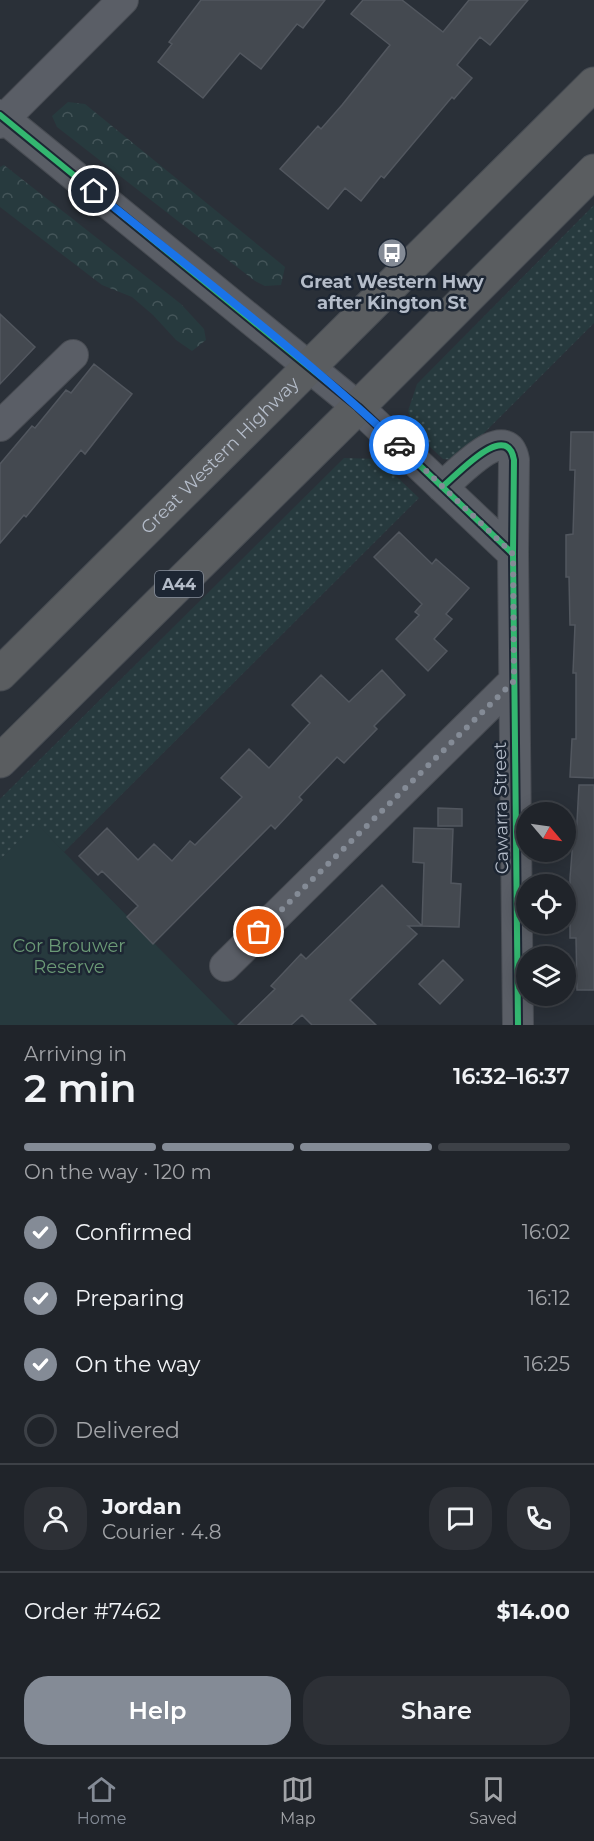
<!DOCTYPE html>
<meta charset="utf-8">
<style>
:root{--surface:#20242a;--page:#2d3036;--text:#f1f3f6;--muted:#a2a4a8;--line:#3d4147;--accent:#848b96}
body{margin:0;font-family:Montserrat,sans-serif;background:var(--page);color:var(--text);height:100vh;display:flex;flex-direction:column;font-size:22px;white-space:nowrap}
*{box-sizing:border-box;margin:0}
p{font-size:20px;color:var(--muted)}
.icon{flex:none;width:33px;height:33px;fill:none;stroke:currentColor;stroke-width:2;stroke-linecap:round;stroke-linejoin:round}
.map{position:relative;height:1025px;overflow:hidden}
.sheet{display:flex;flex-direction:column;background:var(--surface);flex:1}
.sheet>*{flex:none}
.needle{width:39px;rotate:119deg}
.controls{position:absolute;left:516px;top:802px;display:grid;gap:12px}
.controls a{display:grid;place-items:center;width:60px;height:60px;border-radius:50%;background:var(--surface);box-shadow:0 3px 15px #0003,0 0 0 2px var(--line);font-size:30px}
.pin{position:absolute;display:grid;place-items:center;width:51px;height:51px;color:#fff;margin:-26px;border:3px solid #fff;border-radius:50%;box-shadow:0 2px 6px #0007}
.courier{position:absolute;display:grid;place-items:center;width:60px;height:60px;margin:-30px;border:4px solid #1a73e8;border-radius:50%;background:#fff;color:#222;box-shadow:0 2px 8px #0007}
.headline em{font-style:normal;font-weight:600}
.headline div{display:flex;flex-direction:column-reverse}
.headline{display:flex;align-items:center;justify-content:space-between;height:102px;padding:0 24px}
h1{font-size:39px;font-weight:600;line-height:45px}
.bar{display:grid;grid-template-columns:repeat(4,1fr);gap:9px 6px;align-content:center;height:72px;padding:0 24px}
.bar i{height:8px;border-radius:4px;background:var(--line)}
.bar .current{background:var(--accent)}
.bar p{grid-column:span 4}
.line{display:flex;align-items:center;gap:15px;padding:0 24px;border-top:2px solid var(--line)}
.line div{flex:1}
.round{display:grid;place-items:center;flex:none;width:63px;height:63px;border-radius:24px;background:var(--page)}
ol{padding:0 24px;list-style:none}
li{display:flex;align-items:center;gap:18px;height:66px}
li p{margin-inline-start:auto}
li .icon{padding:6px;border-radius:50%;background:var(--accent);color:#fff;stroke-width:4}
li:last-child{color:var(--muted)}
li i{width:33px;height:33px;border:3px solid var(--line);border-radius:50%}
.button{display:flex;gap:12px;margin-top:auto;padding:12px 24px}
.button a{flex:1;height:69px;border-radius:24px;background:var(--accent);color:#fff;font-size:24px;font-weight:600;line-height:69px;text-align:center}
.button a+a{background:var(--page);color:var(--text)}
.tab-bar{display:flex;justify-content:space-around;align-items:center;height:84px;border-top:2px solid var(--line);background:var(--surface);font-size:16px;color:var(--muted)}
.tab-bar a{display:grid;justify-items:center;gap:3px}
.tab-bar .current{color:var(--accent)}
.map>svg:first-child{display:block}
</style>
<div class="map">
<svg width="594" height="1025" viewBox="0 0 594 1025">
<defs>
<pattern id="grass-dots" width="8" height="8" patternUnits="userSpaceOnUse" patternTransform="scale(1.5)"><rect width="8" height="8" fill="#273a3e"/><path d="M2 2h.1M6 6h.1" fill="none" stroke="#445559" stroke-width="1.8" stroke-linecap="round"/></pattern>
<pattern id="forest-crowns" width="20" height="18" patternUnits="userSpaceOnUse" patternTransform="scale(1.5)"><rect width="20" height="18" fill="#273a3e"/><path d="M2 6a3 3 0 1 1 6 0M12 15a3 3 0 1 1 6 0" fill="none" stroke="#445559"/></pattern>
</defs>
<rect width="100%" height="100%" fill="#2a3038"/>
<path fill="url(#grass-dots)" d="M594 205V323L457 460 443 459 415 433 408 411 417 384Z
M344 458 378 459 419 498 64 852 37 824 0 860V799Z"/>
<path fill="url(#forest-crowns)" d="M68 102 85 104 285 267 281 285 265 286 255 281 57 127 52 116Z
M4 165 181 304 204 329 206 340 192 351 176 340 153 315 132 297 102 285 0 207V167Z"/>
<path fill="#273a3e" d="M37 823 64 852 235 1025H0V860Z"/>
<path fill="#444950" stroke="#52575f" stroke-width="1.5" d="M201 0H325L303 28 297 24 261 69 240 53 203 98 158 62 172 44 169 42Z
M363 0H402L443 32 469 0H528L490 45 480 37 457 65 472 78 454 99 452 97 384 178 381 176 361 201 345 188 328 209 280 169 318 126 321 129 342 105 390 45 351 14Z
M0 314 35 347 0 384Z
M94 364 132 394 85 454 81 450 26 517 24 515 0 543V464L32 426 35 428 66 390 71 393Z
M571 432H594V778L570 777 572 739H576V673H573L575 625H570L569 577H566V535L573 534 575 470H570Z
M399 532 432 564 436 559 469 588 446 614 452 619 434 639 447 651 428 671 396 639 419 615 415 612 422 604 374 557Z
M382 670 405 695 374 726 377 729 344 763 337 757 299 797 302 800 275 829 271 825 153 944 127 917 138 906 102 871 98 875 79 856 107 828 138 860 154 844 172 861 190 841 195 845 242 797 221 778 249 749 269 768 310 723 292 705 321 675 349 702Z
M579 785H594V990H577L576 938H570V878L573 840H576Z
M438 808 462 809V826H438Z
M414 828 453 829 451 883 461 884 459 927 422 926 424 863 413 862Z
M382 885 422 926H408L417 934 350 1000 376 1025H312L302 1015 291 1025H238L275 989 271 986 301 954 306 959Z
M443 960 463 980 440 1004 419 984Z"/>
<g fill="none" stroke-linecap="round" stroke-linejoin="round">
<g stroke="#484c53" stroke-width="32">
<path id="minor" d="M0 115 358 407 513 554
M0 123 123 0
M0 426 73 355
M442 487C457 475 507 419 514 460L513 554 518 1025
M225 966 514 681"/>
</g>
<g stroke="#474c53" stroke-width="35">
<g id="highway">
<path id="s1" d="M0 674 594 84"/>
<path d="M0 761 358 407 594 171"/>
</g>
</g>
<use href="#minor" stroke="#5a5e66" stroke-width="30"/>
<use href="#highway" stroke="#5a5d60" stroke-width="33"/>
<g stroke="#1d2633" stroke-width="10">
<path id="cycleway" d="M0 115 358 407 513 554
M442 487C457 475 507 419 514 460L513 554 518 1025"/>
</g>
<use href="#cycleway" stroke="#33b770" stroke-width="6"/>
</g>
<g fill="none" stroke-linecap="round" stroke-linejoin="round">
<path stroke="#848b96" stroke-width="6" stroke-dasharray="0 10.8" d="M259 932 514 681 513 554 399 445"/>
<path stroke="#1a73e8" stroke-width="8" d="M94 191C197 274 303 355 399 445"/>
</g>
<defs>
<g id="bus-disc" transform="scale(1.5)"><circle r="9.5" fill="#848b96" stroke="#1d2633"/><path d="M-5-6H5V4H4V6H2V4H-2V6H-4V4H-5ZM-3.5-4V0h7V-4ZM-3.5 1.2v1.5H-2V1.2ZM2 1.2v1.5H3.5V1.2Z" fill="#fff"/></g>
</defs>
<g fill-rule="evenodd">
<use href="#bus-disc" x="392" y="253"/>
</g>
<g text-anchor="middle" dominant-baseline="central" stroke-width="5" stroke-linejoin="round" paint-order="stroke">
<rect fill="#1d2633" stroke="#878f9c" stroke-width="1.5" x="155" y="571" width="48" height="26" rx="4.5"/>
<g font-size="16" font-weight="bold" fill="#b4bcc9">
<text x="179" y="584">A44</text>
</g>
<g font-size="18" font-weight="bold" fill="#b4bcc9" stroke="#1d2633">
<text x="392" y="282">Great Western Hwy<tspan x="392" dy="21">after Kington St</tspan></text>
</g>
<g font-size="18" fill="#b4bcc9" stroke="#1d2633">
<text stroke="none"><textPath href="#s1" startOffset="310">Great Western Highway</textPath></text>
<text transform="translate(501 808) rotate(-91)">Cawarra Street</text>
</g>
<g font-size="18" fill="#6b9a76" stroke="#1d2633">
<text x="69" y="946">Cor Brouwer<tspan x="69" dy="21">Reserve</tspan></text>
</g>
</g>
</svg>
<div class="controls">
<a><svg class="needle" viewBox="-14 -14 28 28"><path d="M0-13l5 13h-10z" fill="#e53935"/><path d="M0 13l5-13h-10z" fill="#a2a4a8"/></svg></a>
<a><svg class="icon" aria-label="locate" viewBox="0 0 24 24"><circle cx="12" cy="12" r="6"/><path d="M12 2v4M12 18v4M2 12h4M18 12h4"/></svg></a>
<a><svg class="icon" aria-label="layers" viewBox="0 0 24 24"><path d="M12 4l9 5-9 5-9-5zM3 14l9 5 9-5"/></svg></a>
</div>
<div class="pin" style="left:259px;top:932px;background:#ea580c"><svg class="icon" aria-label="bag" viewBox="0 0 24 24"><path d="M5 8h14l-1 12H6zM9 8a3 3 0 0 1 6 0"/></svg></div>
<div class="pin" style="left:94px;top:191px;background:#1f2937"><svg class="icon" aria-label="home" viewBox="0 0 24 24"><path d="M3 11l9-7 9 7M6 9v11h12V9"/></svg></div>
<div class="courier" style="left:399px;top:445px"><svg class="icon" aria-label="car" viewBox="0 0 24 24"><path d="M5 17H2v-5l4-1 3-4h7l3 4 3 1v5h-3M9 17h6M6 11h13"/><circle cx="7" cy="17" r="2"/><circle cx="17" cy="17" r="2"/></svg></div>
</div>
<section class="sheet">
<div class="headline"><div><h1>2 min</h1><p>Arriving in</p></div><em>16:32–16:37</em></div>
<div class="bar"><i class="current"></i><i class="current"></i><i class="current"></i><i></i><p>On the way · 120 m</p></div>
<ol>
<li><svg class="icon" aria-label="check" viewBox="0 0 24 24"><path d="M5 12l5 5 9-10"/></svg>Confirmed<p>16:02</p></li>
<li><svg class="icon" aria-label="check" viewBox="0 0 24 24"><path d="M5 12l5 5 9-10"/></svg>Preparing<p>16:12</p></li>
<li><svg class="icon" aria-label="check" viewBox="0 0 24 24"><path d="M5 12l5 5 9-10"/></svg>On the way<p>16:25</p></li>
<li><i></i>Delivered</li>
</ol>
<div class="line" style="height:108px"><a class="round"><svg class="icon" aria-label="person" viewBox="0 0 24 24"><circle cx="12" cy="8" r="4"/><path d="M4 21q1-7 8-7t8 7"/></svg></a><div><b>Jordan</b><p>Courier · 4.8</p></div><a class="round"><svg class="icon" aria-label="chat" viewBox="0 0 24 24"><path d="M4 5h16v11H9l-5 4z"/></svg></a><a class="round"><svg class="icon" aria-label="phone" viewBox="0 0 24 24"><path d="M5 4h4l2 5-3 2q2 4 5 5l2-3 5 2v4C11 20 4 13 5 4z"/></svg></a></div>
<div class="line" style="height:78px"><div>Order #7462</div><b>$14.00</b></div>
<div class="button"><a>Help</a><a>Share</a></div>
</section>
<nav class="tab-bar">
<a class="current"><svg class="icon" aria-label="home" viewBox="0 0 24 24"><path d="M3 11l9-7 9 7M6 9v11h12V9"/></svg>Home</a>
<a><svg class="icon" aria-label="map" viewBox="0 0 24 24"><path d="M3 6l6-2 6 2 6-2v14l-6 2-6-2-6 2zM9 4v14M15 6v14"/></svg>Map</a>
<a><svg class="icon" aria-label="saved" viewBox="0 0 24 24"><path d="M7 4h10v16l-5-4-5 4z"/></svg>Saved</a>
</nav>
